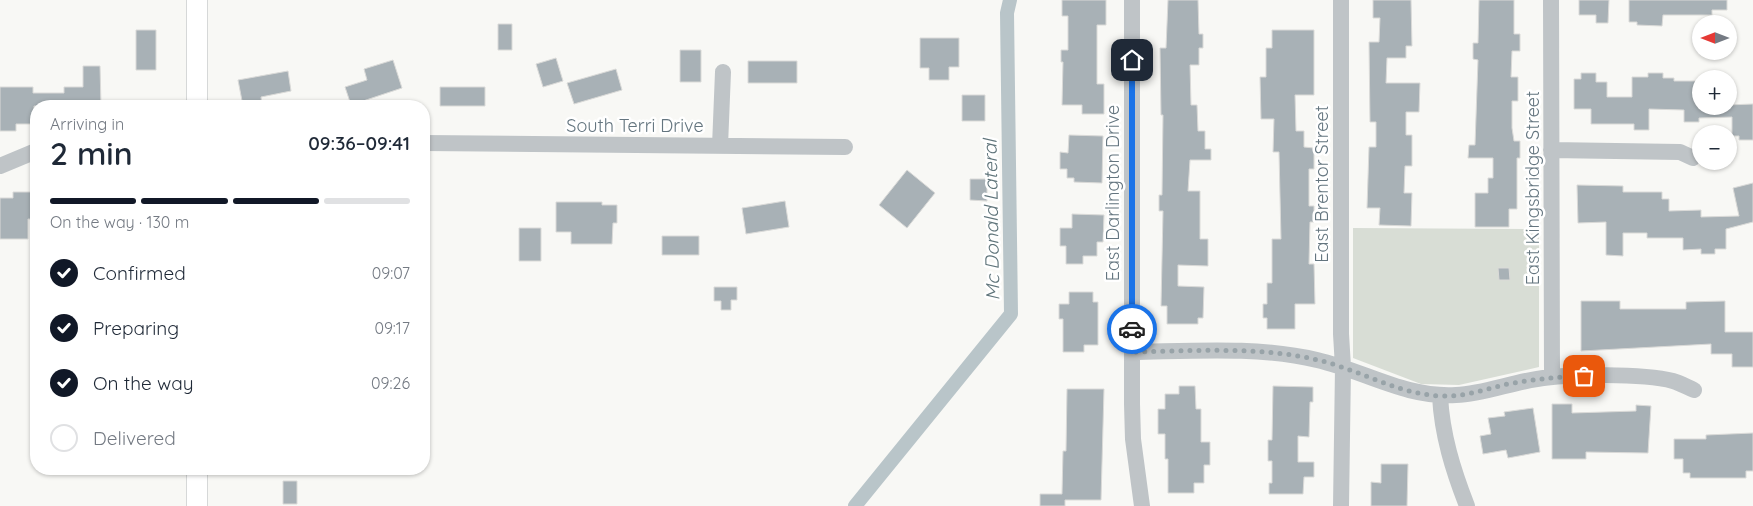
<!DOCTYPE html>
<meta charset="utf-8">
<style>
:root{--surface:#fff;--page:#f2f2f3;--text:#1f2937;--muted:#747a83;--line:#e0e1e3;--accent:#111827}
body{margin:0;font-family:Quicksand,sans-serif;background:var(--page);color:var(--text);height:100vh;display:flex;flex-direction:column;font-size:19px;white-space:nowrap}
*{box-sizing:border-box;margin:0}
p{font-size:16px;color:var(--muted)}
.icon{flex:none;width:28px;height:28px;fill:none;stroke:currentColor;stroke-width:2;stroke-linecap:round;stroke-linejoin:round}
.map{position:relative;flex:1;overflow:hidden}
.sheet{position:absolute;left:30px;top:100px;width:400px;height:375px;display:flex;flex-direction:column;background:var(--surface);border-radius:20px;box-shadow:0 1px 4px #0004}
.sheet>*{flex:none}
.needle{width:32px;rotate:270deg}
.fabs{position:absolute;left:1692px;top:15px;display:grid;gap:10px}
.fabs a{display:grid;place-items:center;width:45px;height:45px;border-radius:50%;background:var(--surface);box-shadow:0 1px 4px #0004;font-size:25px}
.pin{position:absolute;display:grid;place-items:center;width:42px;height:42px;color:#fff;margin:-21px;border-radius:10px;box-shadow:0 2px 8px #0006}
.courier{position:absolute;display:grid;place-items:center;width:50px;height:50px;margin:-25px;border:4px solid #1a73e8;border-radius:50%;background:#fff;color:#222;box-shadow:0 1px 6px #0007}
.headline em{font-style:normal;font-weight:600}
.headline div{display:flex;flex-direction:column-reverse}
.headline{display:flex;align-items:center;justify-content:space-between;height:85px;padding:0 20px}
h1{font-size:32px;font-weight:600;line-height:38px}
.bar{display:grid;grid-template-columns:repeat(4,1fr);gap:8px 5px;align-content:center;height:60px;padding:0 20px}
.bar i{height:6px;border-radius:4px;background:var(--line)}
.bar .active{background:var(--accent)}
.bar p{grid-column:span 4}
ol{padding:0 20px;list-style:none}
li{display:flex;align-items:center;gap:15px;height:55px}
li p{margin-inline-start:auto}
li .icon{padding:5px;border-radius:50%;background:var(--accent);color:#fff;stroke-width:4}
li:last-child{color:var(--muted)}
li i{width:28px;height:28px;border:2px solid var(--line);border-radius:50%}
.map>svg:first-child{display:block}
</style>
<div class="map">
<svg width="1753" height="506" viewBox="0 0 1753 506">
<rect width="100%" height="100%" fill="#f8f8f5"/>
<path fill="#d8ddd5" d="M1353 228 1539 229V367L1459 385 1421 384 1353 358Z"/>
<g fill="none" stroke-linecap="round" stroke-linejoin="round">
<path stroke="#b9c5c9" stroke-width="14" d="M855 506 1011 314 1007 13 1010 0"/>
</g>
<path fill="#a8b1b6" stroke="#dadad8" d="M1062 0H1106V25H1097V84H1104V114H1082V105H1062L1063 62H1061V50H1068V16H1062Z
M1168 0H1198L1199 34H1203V48H1199V65H1190L1191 105H1197L1198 131H1205V149H1211V160H1190L1188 191H1200V239H1208V266L1178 265V286L1204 287 1203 318H1198V324H1167V306H1161L1163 211H1159V195H1162L1163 115H1161L1160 48H1166Z
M1373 0H1411L1412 46H1406V58H1387L1386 83H1420L1419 112H1406V135H1412V166H1405L1404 193H1412L1411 226 1379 225 1380 208H1367L1369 147H1376V122H1370L1369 42H1379L1380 18H1373Z
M1479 0H1514V34H1520V51H1512L1511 77H1518V101H1512V128L1514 141H1520V158H1517V209H1509V227H1475V193H1488V178H1493V158H1468L1469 145H1475L1478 60 1473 59V43H1478Z
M1579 0H1609L1608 23H1596V15H1579Z
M1629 0H1727V10H1712V15H1663L1662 26 1637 25V22H1629Z
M498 24H512V50H498Z
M136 30H156V70H136Z
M1272 30H1314V95H1295L1296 131H1304V147L1314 148V169H1309V206H1314V222H1310L1309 264H1314L1315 304H1295V329H1267V318H1263V304H1267V283H1272V239H1281L1279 152H1273L1274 119H1261L1260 77H1266V48H1272Z
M920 38H959V67H949V80H929V68H920Z
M680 50H701V82H680Z
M556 58 563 81 543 87 536 64Z
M393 60 402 88 351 105 345 87 367 80 364 69Z
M748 61H797V83H748Z
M83 66H100L101 106H34V124H16V131H0V87H33V93H64V87H83Z
M616 69 622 90 574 104 567 83Z
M288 71 291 91 261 97 262 105 243 106 238 80Z
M1581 73H1596V82H1607V97H1632V77H1648V73H1663V78H1674V81H1701V106L1753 104V140H1739V136H1732V117L1699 118V122H1684V110L1649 109V130H1634V124H1591V109H1574V79H1581Z
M440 87H485V106H440Z
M962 95H985V121H962Z
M1069 135 1103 136 1102 183 1074 182V178H1067V169H1060V152L1068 153Z
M907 170 935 193 907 228 879 205Z
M970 179H987V201L970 200Z
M1753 183V222L1726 229V249H1715V254H1701V249L1683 250V238H1647V233H1623V256L1606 255V222L1578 223 1577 185 1623 186V192H1662V199H1669V211L1701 210V217L1739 216 1733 188Z
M13 192H36V219H28V239H0V198H13Z
M785 201 789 227 746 234 742 208Z
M556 202H602V205H617V223H613L612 244H571V232H556Z
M1072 214 1104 215 1103 242H1097V256H1083V264H1066V246H1060V228H1072Z
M519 228H541V261H519Z
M662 236H699V255H662Z
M1498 268H1509L1510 280H1499Z
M714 287H737V300H731V310H721V301H714Z
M1069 292H1093V302H1098V345H1084V352H1063V319H1059V304H1069Z
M1581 301H1620V309H1686V302L1725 301V332H1753V367H1732V354H1711V344L1581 351Z
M1179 386H1195L1196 409H1201V442H1210V465H1204V483H1194V493H1168V459H1165V434H1158V409H1165V394H1179Z
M1273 386 1313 387V402H1310L1309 437 1298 436V462H1314V477H1304L1303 494H1269V483H1272V461H1268V440H1272Z
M1067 389H1104L1101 500H1065V506H1040V494H1062L1063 451H1066Z
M1552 404H1572V413L1636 411V405L1651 406 1648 453 1586 452V459H1552Z
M1533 408 1540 452 1508 458 1506 450 1483 454 1480 436 1491 434 1488 418 1505 416 1504 412Z
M1753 433V471H1746V478H1690V473H1683V459H1674V439H1706V435Z
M1381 464H1408L1407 506H1371V482L1381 483Z
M283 481H297V504H283Z"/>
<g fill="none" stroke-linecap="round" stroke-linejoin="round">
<g stroke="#b3b8bc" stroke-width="21">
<path id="major" d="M197 0V106
M197 469V506"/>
</g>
<path stroke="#bfc4c7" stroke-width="16" d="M1132 0V404L1133 439 1142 506
M1341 0V334L1343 367 1341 506
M1551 0 1552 377
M424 143 845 147
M720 146 723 72
M1551 150 1680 152 1693 158
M0 166 36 151
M1132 352C1193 351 1258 346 1317 360 1365 371 1405 398 1456 395 1483 394 1510 383 1537 379 1568 374 1643 373 1673 381 1680 383 1687 387 1694 390
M1440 396C1442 435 1453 470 1467 506"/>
<use href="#major" stroke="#fff" stroke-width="20"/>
</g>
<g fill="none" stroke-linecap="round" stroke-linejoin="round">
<path stroke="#98a3a8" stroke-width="5" stroke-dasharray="0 9" d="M1132 329V352C1192 351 1260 346 1318 360 1360 370 1397 394 1441 396 1465 397 1486 389 1508 384 1534 379 1558 377 1584 376"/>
<path stroke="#1a73e8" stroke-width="6" d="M1132 329V60"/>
</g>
<g text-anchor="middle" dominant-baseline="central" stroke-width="5" stroke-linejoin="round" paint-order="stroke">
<g font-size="18" fill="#64757f" stroke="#fff">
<text x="635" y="125">South Terri Drive</text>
<text transform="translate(1321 184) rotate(-90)">East Brentor Street</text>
<text transform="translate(1532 188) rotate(-90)">East Kingsbridge Street</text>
<text transform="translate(1112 193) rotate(-90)">East Darlington Drive</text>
</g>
<g font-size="19" font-style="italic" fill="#5f747a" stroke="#fff">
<text transform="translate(991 220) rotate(-91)">Mc Donald Lateral</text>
</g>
</g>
</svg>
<div class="fabs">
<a><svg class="needle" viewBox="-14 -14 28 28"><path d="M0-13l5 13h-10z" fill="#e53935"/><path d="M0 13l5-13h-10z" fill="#747a83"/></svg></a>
<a>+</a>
<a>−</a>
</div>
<div class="pin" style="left:1584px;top:376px;background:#ea580c"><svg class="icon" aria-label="bag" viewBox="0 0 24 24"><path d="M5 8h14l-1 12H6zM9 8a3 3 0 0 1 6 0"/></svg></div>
<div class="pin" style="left:1132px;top:60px;background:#1f2937"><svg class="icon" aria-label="home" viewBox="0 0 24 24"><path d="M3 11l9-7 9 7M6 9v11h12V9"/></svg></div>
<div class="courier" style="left:1132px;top:329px"><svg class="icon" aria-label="car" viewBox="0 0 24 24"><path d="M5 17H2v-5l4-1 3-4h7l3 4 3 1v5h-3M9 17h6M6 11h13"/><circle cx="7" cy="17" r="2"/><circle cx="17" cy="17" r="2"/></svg></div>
<section class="sheet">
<div class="headline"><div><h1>2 min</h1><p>Arriving in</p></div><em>09:36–09:41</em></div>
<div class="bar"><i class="active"></i><i class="active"></i><i class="active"></i><i></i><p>On the way · 130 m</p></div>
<ol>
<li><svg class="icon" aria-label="check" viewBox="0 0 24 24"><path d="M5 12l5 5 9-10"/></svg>Confirmed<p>09:07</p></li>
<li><svg class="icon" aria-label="check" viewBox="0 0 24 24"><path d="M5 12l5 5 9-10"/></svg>Preparing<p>09:17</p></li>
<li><svg class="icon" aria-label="check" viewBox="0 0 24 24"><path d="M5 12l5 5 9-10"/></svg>On the way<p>09:26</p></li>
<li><i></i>Delivered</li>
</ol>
</section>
</div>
